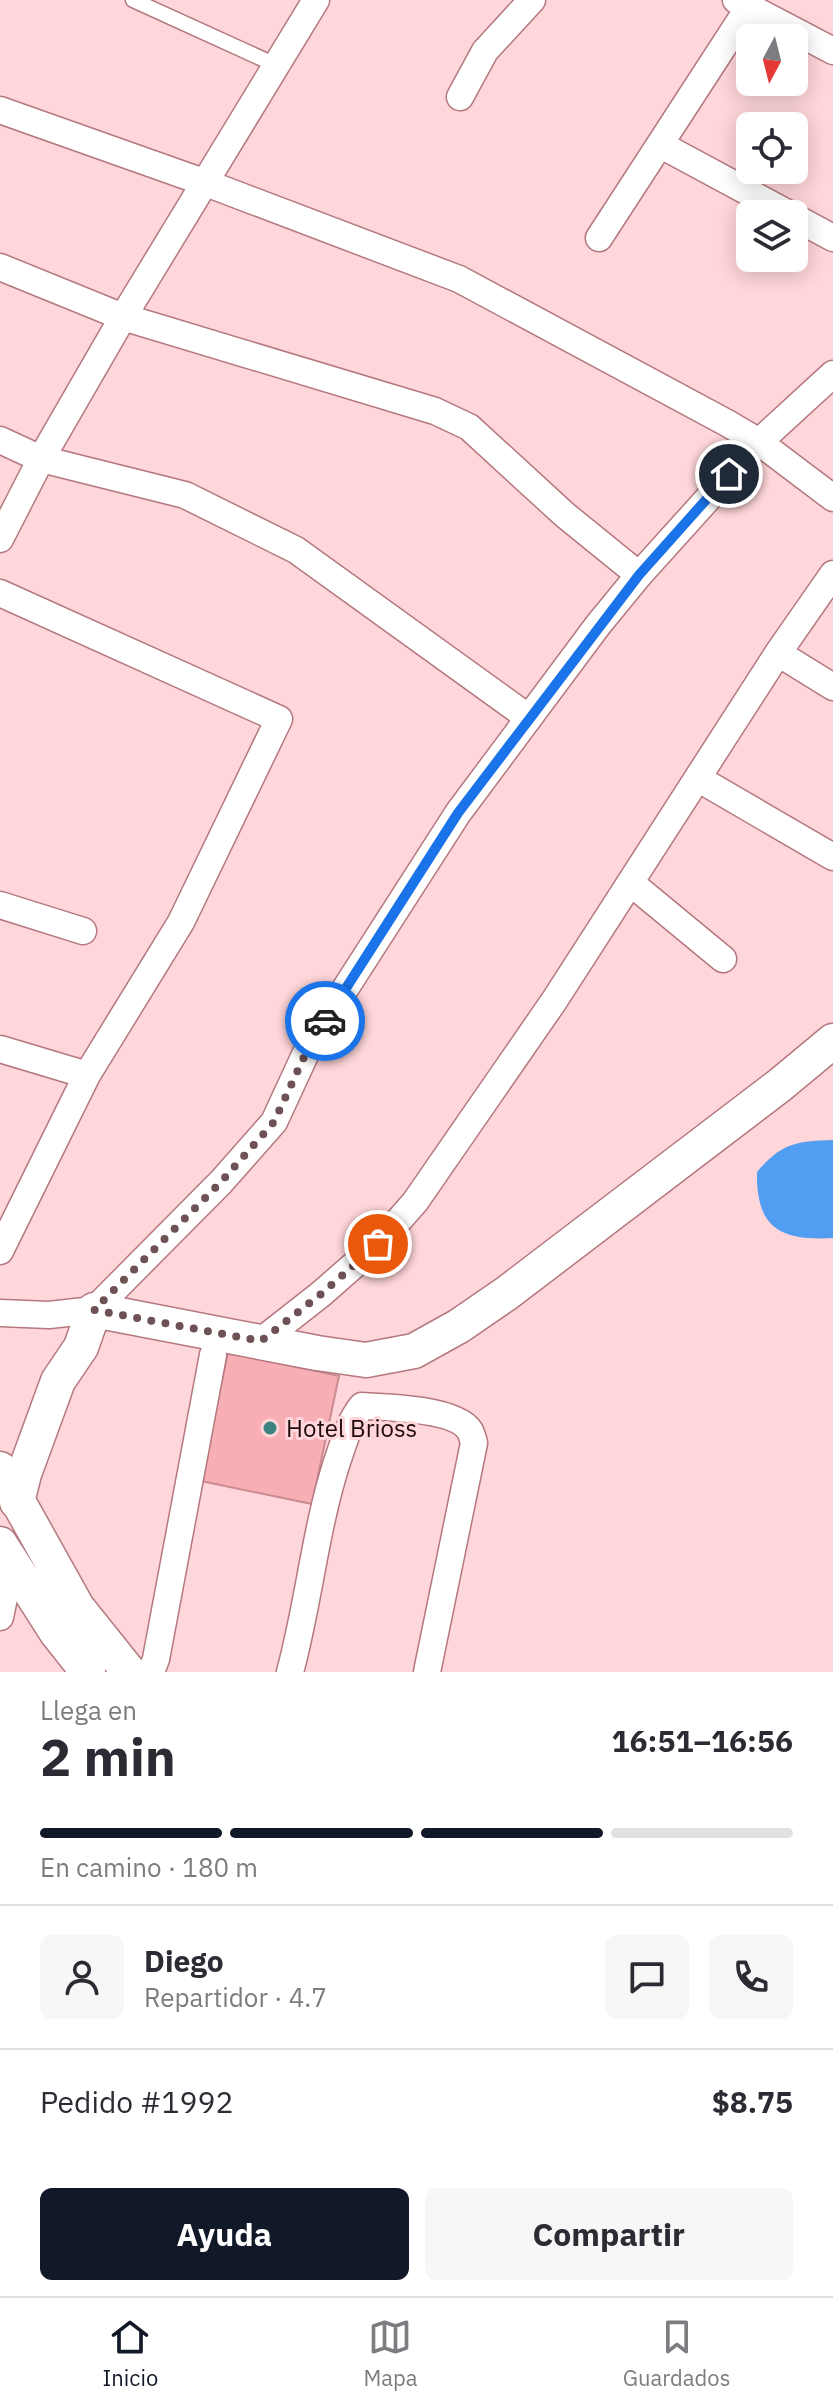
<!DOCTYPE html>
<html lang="es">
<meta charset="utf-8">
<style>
:root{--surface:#fff;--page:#f7f7f7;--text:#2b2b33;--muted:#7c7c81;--line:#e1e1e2;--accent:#111827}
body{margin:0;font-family:"IBM Plex Sans",sans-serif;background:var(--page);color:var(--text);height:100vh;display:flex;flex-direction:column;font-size:30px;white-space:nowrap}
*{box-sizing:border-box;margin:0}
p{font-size:26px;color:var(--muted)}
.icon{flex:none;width:44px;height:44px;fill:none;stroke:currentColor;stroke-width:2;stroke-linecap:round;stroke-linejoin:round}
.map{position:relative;height:1672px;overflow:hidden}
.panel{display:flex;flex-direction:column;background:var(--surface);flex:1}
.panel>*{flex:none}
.needle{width:52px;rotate:187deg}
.tools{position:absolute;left:736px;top:24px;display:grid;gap:16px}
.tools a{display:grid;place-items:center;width:72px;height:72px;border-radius:12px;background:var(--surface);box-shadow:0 4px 20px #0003;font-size:40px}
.pin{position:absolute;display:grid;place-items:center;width:68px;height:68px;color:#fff;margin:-34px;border:4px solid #fff;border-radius:50%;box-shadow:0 2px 8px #0007}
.courier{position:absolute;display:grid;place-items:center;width:80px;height:80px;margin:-40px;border:6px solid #1a73e8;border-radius:50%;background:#fff;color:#222;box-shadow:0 2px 10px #0007}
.summary em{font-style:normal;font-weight:700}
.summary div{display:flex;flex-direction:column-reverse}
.summary{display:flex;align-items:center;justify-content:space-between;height:136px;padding:0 40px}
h1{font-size:52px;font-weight:700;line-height:60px}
.bar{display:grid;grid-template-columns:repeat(4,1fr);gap:12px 8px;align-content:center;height:96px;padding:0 40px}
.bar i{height:10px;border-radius:6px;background:var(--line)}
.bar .current{background:var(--accent)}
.bar p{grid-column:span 4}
.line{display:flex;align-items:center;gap:20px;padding:0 40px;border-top:2px solid var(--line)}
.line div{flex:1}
.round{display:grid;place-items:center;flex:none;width:84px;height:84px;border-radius:12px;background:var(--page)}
.button{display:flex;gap:16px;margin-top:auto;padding:16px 40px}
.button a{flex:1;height:92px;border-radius:12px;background:var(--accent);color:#fff;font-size:32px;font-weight:700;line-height:92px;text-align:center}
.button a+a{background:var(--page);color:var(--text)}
.dock{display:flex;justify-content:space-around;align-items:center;height:112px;border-top:2px solid var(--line);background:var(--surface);font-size:22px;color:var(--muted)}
.dock a{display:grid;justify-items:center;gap:4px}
.dock .current{color:var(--accent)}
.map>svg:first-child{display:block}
</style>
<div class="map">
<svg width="833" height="1672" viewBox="0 0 833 1672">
<rect width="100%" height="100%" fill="#ffd6d9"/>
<path fill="#519df1" d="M833 1140V1238C780 1241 756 1228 757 1172 781 1143 797 1141 833 1140Z"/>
<path fill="#f8aeb5" stroke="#c98b91" stroke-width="2" d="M228 1352 339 1376 312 1504 201 1481Z"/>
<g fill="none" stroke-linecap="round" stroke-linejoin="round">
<g stroke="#b4787e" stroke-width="17">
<path id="service" d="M133 0 278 66"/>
</g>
<g stroke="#b4787e" stroke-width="29">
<path id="minor" d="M736 0 833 51
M460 97 485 51 532 0
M0 110 206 183 459 279 727 423 759 442 833 498
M661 145 789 214
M794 217 833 238
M599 238 749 7
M0 267 123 317 435 411 469 427 565 515 639 575
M0 440 41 459 185 495 296 550 529 718
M0 539 41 459 123 317 316 0
M0 593 279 719 181 922 87 1075 0 1251
M778 653 833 687
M699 779 833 857
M631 883 723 959
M0 905 83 931
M0 1049 87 1075
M0 1313 49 1315 94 1310 221 1182 274 1122 311 1042 458 813 598 625 639 575 759 442 833 374
M261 1341 321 1294 378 1244 415 1202 554 1001 778 653 833 574
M0 1617 11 1565
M151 1672 156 1659 213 1355
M290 1672C309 1602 315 1530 337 1462 344 1442 349 1422 362 1406 386 1407 457 1409 470 1431 472 1435 473 1439 474 1443L427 1672"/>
</g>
<g stroke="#b4787e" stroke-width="37">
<path id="tertiary" d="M0 1469 77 1607 129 1672
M17 1502 24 1474 58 1381 81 1347 94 1310 317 1353 366 1360 414 1351 459 1326 507 1293 780 1085 833 1041
M0 1544 57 1633 88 1672"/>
</g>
<use href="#service" stroke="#fff" stroke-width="14"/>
<use href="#minor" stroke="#fff" stroke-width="26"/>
<use href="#tertiary" stroke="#fff" stroke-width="34"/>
</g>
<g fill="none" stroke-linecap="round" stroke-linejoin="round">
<path stroke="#6e5154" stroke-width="8" stroke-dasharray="0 14.4" d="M325 1021 311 1042 274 1122 221 1182 94 1310 261 1341 321 1294 378 1244"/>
<path stroke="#1a73e8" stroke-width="10" d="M325 1021 458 813 639 575 729 474"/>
</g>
<circle fill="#3b8380" stroke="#ffd6d9" stroke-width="3" cx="270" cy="1428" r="8"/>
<g text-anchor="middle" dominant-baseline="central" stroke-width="6" stroke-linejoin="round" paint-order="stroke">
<g font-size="24" fill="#200a0d" stroke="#ffd6d9" text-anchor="start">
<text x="286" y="1428">Hotel Brioss</text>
</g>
</g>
</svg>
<div class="tools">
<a><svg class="needle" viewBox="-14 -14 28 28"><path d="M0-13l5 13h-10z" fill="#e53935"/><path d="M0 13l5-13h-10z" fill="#7c7c81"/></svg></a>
<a><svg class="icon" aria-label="locate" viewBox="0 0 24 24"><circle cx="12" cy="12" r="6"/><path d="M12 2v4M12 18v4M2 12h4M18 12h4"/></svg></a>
<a><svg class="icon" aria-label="layers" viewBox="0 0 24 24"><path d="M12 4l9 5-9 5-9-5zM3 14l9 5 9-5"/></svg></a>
</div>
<div class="pin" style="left:378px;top:1244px;background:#ea580c"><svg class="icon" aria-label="bag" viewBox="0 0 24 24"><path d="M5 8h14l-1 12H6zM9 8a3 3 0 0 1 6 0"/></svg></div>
<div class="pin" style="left:729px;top:474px;background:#1f2937"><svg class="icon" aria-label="home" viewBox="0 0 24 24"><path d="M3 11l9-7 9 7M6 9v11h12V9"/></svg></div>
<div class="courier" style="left:325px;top:1021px"><svg class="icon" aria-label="car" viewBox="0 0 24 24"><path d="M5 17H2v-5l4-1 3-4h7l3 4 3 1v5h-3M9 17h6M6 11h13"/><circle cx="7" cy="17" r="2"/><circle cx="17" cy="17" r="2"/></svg></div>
</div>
<section class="panel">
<div class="summary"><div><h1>2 min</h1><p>Llega en</p></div><em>16:51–16:56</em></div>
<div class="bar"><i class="current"></i><i class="current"></i><i class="current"></i><i></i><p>En camino · 180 m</p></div>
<div class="line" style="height:144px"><a class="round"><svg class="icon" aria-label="person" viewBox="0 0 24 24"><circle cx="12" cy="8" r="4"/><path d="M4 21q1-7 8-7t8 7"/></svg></a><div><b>Diego</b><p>Repartidor · 4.7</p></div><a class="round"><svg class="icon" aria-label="chat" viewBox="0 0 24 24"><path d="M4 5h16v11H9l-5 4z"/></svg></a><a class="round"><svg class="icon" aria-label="phone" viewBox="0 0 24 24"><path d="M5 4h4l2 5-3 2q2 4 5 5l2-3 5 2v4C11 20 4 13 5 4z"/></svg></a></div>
<div class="line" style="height:104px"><div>Pedido #1992</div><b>$8.75</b></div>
<div class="button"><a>Ayuda</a><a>Compartir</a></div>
</section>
<nav class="dock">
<a class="current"><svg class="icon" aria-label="home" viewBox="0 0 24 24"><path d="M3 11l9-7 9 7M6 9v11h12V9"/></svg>Inicio</a>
<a><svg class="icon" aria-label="map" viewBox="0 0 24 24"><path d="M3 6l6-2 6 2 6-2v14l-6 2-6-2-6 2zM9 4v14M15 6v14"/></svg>Mapa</a>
<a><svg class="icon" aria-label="saved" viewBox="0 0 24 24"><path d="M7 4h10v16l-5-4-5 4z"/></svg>Guardados</a>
</nav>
